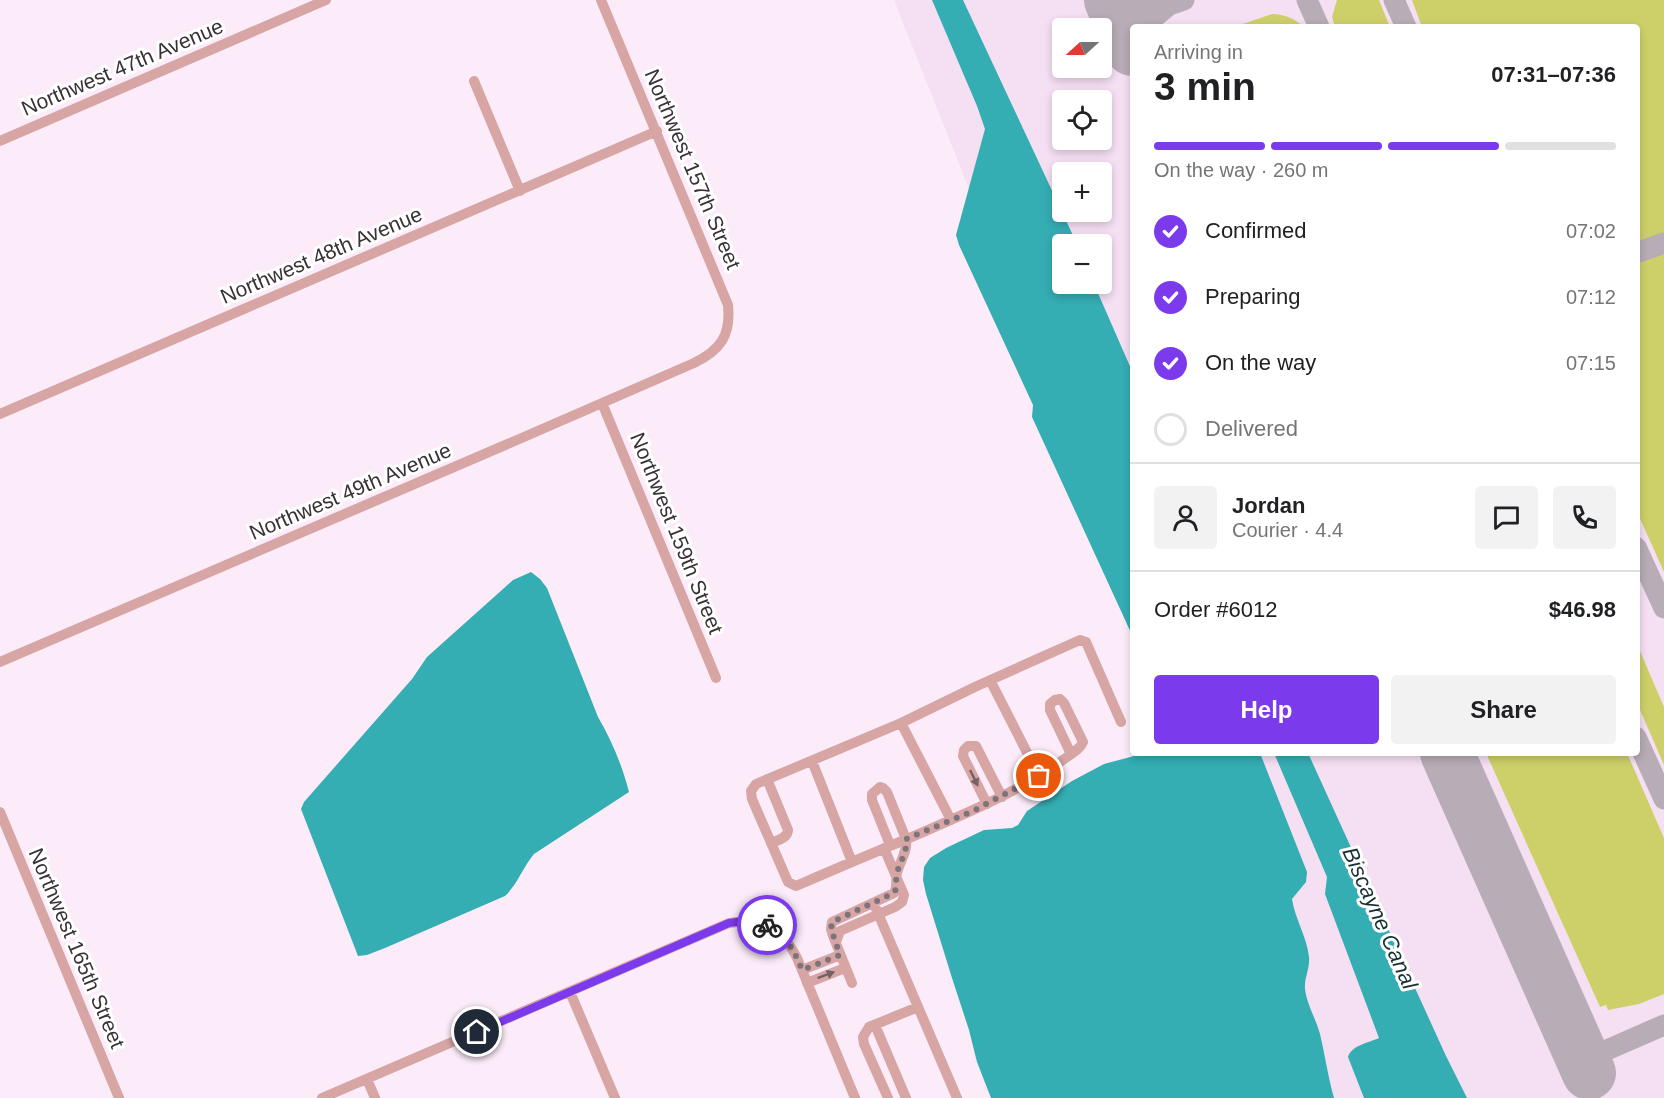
<!DOCTYPE html>
<meta charset="utf-8">
<style>
:root{--surface:#fff;--page:#f2f2f2;--text:#202124;--muted:#757577;--line:#e0e0e0;--accent:#7c3aed}
body{margin:0;font-family:Arial,sans-serif;background:var(--page);color:var(--text);height:100vh;display:flex;flex-direction:column;font-size:22px;white-space:nowrap}
*{box-sizing:border-box;margin:0}
p{font-size:20px;color:var(--muted)}
.icon{flex:none;width:33px;height:33px;fill:none;stroke:currentColor;stroke-width:2;stroke-linecap:round;stroke-linejoin:round}
.map{position:relative;flex:1;overflow:hidden}
.side{position:absolute;left:1130px;top:24px;width:510px;height:732px;display:flex;flex-direction:column;background:var(--surface);border-radius:6px;box-shadow:0 3px 9px #0003}
.side>*{flex:none}
.needle{width:39px;rotate:249deg}
.fabs{position:absolute;left:1052px;top:18px;display:grid;gap:12px}
.fabs a{display:grid;place-items:center;width:60px;height:60px;border-radius:6px;background:var(--surface);box-shadow:0 3px 9px #0003;font-size:30px}
.pin{position:absolute;display:grid;place-items:center;width:51px;height:51px;color:#fff;margin:-26px;border:3px solid #fff;border-radius:50%;box-shadow:0 2px 6px #0007}
.courier{position:absolute;display:grid;place-items:center;width:60px;height:60px;margin:-30px;border:4px solid #7c3aed;border-radius:50%;background:#fff;color:#222;box-shadow:0 2px 8px #0007}
.head em{font-style:normal;font-weight:700}
.head div{display:flex;flex-direction:column-reverse}
.head{display:flex;align-items:center;justify-content:space-between;height:102px;padding:0 24px}
h1{font-size:39px;font-weight:700;line-height:45px}
.bar{display:grid;grid-template-columns:repeat(4,1fr);gap:9px 6px;align-content:center;height:72px;padding:0 24px}
.bar i{height:8px;border-radius:4px;background:var(--line)}
.bar .current{background:var(--accent)}
.bar p{grid-column:span 4}
.line{display:flex;align-items:center;gap:15px;padding:0 24px;border-top:2px solid var(--line)}
.line div{flex:1}
.round{display:grid;place-items:center;flex:none;width:63px;height:63px;border-radius:6px;background:var(--page)}
ol{padding:0 24px;list-style:none}
li{display:flex;align-items:center;gap:18px;height:66px}
li p{margin-inline-start:auto}
li .icon{padding:6px;border-radius:50%;background:var(--accent);color:#fff;stroke-width:4}
li:last-child{color:var(--muted)}
li i{width:33px;height:33px;border:3px solid var(--line);border-radius:50%}
.action{display:flex;gap:12px;margin-top:auto;padding:12px 24px}
.action a{flex:1;height:69px;border-radius:6px;background:var(--accent);color:#fff;font-size:24px;font-weight:700;line-height:69px;text-align:center}
.action a+a{background:var(--page);color:var(--text)}
.map>svg:first-child{display:block}
</style>
<div class="map">
<svg width="1664" height="1098" viewBox="0 0 1664 1098">
<rect width="100%" height="100%" fill="#fcecfa"/>
<path fill="#f5dff3" fill-rule="evenodd" d="M894 0H1664V1098H1331L1194 753H1636V27H1132V599ZM1062 28H1101V68H1062ZM1062 100H1101V140H1062ZM1062 172H1101V212H1062ZM1062 244H1101V284H1062Z"/>
<path fill="#cdd069" d="M1337 0H1379L1390 27H1335L1332 17Z
M1412 0H1664V233L1637 243 1636 27H1422Z
M1272 14C1285 14 1294 19 1305 27H1234Z
M1664 253V572L1637 512 1636 264Z
M1637 644 1664 707V765L1637 703Z
M1486 753H1627L1664 838V994L1639 1004 1608 1010 1606 1005 1600 1007Z"/>
<path fill="#34adb3" d="M932 0H963L1077 244H1062V284H1094L1132 371V635L1032 417 1033 405 959 245 956 235 985 129 977 106Z
M531 572 540 579 547 588 598 717C612 741 622 765 629 792L534 854C523 867 517 885 505 896L385 948 367 955 358 956 301 809 304 802 412 679 427 657 513 580Z
M1145 753H1260L1307 872 1306 882 1292 899C1295 919 1307 937 1309 957 1310 969 1304 978 1305 989 1307 1005 1316 1019 1320 1034 1325 1055 1328 1077 1334 1098H991L977 1062 969 1030 952 978 926 894 923 880 924 867 930 858 946 848 984 830 1012 828 1018 825 1027 811 1072 781 1104 764Z
M1274 753H1308L1446 1056 1467 1098H1364L1348 1057C1352 1045 1368 1043 1379 1038L1325 894 1327 877Z"/>
<g fill="none" stroke-linecap="round" stroke-linejoin="round">
<path stroke="#b8acb6" stroke-width="21" d="M1122 0C1145 13 1160 9 1184 0
M1307 0 1319 27
M1394 0 1406 27
M1147 27 1156 16 1168 6
M1636 253 1664 243
M1636 547 1664 608
M1636 737 1664 799
M1584 1060 1664 1025"/>
<path stroke="#b8acb6" stroke-width="54" d="M1111 0 1132 49
M1447 753 1589 1073"/>
<path stroke="#d6a5a4" stroke-width="10" d="M474 81 520 191
M0 141 326 0
M602 403 716 678
M0 414 657 131
M0 662 517 440 694 363C721 350 731 335 728 305L601 0
M990 680 1039 776
M901 723 951 820
M1071 754 1050 710V704L1055 700 1060 699 1064 703 1083 742C1080 749 1073 753 1067 757 1018 793 962 815 907 839 870 854 833 870 796 886L788 882 752 799 751 791 756 784 901 723 977 686 1080 640 1086 642 1121 722
M812 761 852 862
M767 779 788 830C788 838 778 840 771 843
M987 804 963 756 964 750 968 746H976L1002 797
M0 812 119 1098
M874 904 957 1098
M836 942 840 931 895 907 902 902 904 895 884 848
M802 970 840 955
M807 983 845 968
M852 983 833 936 831 929 832 922 894 893C898 887 895 880 897 873 900 861 908 851 906 839L887 792 883 788 880 787 872 794V800L890 845
M570 992 615 1098
M875 1025 906 1098
M367 1079 375 1098
M322 1098 729 923C764 917 781 927 797 958L855 1098
M888 1098 864 1044 863 1037 869 1027 918 1007"/>
</g>
<defs><path id="oneway-solid" d="M-6-.8H1V-3.2L6.5 0L1 3.2V.8H-6Z" transform="scale(1.5)"/></defs>
<g fill="#776063">
<use href="#oneway-solid" transform="translate(974 778) rotate(64)"/>
<use href="#oneway-solid" transform="translate(826 975) rotate(-21)"/>
</g>
<g fill="none" stroke-linecap="round" stroke-linejoin="round">
<path stroke="#7d737b" stroke-width="6" stroke-dasharray="0 10.8" d="M767 925C786 935 794 950 802 970L840 955 831 929 832 922 894 893C898 887 895 880 897 873 900 861 908 851 906 839L973 811 1039 776"/>
<path stroke="#7c3aed" stroke-width="8" d="M477 1032 729 923C743 921 754 920 767 925"/>
</g>
<g text-anchor="middle" dominant-baseline="central" stroke-width="6" stroke-linejoin="round" paint-order="stroke">
<g font-size="21" fill="#383237" stroke="#fff">
<text transform="translate(122 67) rotate(-23)">Northwest 47th Avenue</text>
<text transform="translate(693 169) rotate(67)">Northwest 157th Street</text>
<text transform="translate(321 255) rotate(-23)">Northwest 48th Avenue</text>
<text transform="translate(350 491) rotate(-23)">Northwest 49th Avenue</text>
<text transform="translate(677 533) rotate(68)">Northwest 159th Street</text>
<text transform="translate(77 948) rotate(67)">Northwest 165th Street</text>
</g>
<g font-size="22" font-style="italic" fill="#183233" stroke="#fff">
<text transform="translate(1380 918) rotate(66)">Biscayne Canal</text>
</g>
</g>
</svg>
<div class="fabs">
<a><svg class="needle" viewBox="-14 -14 28 28"><path d="M0-13l5 13h-10z" fill="#e53935"/><path d="M0 13l5-13h-10z" fill="#757577"/></svg></a>
<a><svg class="icon" aria-label="locate" viewBox="0 0 24 24"><circle cx="12" cy="12" r="6"/><path d="M12 2v4M12 18v4M2 12h4M18 12h4"/></svg></a>
<a>+</a>
<a>−</a>
</div>
<div class="pin" style="left:1039px;top:776px;background:#ea580c"><svg class="icon" aria-label="bag" viewBox="0 0 24 24"><path d="M5 8h14l-1 12H6zM9 8a3 3 0 0 1 6 0"/></svg></div>
<div class="pin" style="left:477px;top:1032px;background:#1f2937"><svg class="icon" aria-label="home" viewBox="0 0 24 24"><path d="M3 11l9-7 9 7M6 9v11h12V9"/></svg></div>
<div class="courier" style="left:767px;top:925px"><svg class="icon" aria-label="bike" viewBox="0 0 24 24"><circle cx="6" cy="16" r="4"/><circle cx="18" cy="16" r="4"/><path d="M6 16l4-8h5l3 8M10 8l3 8H6M13 5h3"/></svg></div>
<section class="side">
<div class="head"><div><h1>3 min</h1><p>Arriving in</p></div><em>07:31–07:36</em></div>
<div class="bar"><i class="current"></i><i class="current"></i><i class="current"></i><i></i><p>On the way · 260 m</p></div>
<ol>
<li><svg class="icon" aria-label="check" viewBox="0 0 24 24"><path d="M5 12l5 5 9-10"/></svg>Confirmed<p>07:02</p></li>
<li><svg class="icon" aria-label="check" viewBox="0 0 24 24"><path d="M5 12l5 5 9-10"/></svg>Preparing<p>07:12</p></li>
<li><svg class="icon" aria-label="check" viewBox="0 0 24 24"><path d="M5 12l5 5 9-10"/></svg>On the way<p>07:15</p></li>
<li><i></i>Delivered</li>
</ol>
<div class="line" style="height:108px"><a class="round"><svg class="icon" aria-label="person" viewBox="0 0 24 24"><circle cx="12" cy="8" r="4"/><path d="M4 21q1-7 8-7t8 7"/></svg></a><div><b>Jordan</b><p>Courier · 4.4</p></div><a class="round"><svg class="icon" aria-label="chat" viewBox="0 0 24 24"><path d="M4 5h16v11H9l-5 4z"/></svg></a><a class="round"><svg class="icon" aria-label="phone" viewBox="0 0 24 24"><path d="M5 4h4l2 5-3 2q2 4 5 5l2-3 5 2v4C11 20 4 13 5 4z"/></svg></a></div>
<div class="line" style="height:78px"><div>Order #6012</div><b>$46.98</b></div>
<div class="action"><a>Help</a><a>Share</a></div>
</section>
</div>
